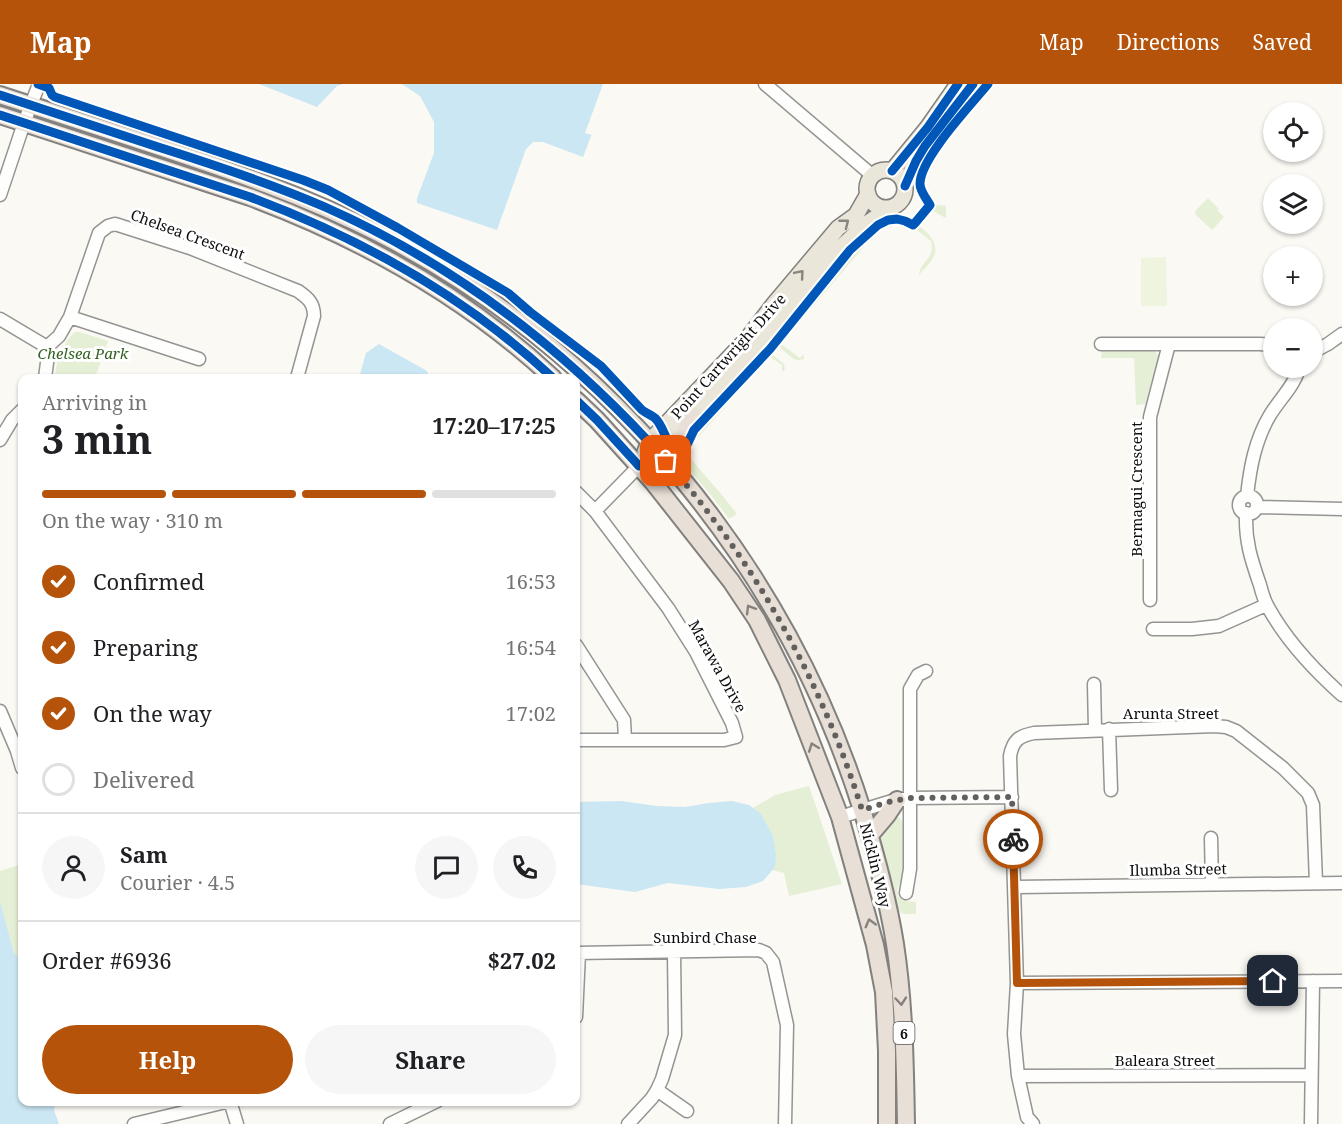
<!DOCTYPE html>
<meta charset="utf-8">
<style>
:root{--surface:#fff;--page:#f6f6f6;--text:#202124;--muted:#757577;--line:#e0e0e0;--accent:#b45309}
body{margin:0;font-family:"Noto Serif",serif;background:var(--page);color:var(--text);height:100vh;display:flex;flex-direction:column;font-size:22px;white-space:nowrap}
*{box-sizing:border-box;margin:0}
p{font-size:20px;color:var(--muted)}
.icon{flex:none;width:33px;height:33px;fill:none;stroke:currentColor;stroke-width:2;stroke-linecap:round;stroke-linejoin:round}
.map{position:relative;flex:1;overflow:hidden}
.side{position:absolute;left:18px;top:290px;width:562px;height:732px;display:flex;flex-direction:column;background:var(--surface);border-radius:12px;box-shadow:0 2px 4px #0004}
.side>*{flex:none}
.tools{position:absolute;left:1263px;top:18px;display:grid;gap:12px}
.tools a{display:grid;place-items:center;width:60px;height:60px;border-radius:50%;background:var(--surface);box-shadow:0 2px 4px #0004;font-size:30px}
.pin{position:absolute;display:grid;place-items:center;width:51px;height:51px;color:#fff;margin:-26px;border-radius:12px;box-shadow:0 3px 9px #0006}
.courier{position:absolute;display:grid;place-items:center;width:60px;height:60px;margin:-30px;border:4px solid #b45309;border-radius:50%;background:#fff;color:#222;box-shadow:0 2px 8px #0007}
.head em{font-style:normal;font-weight:700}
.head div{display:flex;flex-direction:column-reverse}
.head{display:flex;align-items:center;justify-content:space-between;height:102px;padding:0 24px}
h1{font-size:39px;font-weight:700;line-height:45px}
.bar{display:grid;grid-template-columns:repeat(4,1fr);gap:9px 6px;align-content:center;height:72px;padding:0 24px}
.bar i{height:8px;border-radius:4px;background:var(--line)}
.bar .on{background:var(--accent)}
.bar p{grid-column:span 4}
.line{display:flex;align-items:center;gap:15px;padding:0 24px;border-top:2px solid var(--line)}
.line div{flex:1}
.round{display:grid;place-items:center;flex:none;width:63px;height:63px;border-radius:32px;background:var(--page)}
ol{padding:0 24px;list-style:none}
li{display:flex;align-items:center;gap:18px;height:66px}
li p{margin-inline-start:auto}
li .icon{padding:6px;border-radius:50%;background:var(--accent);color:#fff;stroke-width:4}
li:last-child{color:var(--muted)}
li i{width:33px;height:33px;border:3px solid var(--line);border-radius:50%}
.button{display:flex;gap:12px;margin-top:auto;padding:12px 24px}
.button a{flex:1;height:69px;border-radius:36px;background:var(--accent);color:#fff;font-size:24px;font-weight:700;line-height:69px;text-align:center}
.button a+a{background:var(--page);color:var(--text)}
header{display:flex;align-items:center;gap:36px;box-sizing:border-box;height:84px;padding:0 30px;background:var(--accent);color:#fff}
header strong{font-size:28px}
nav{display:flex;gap:33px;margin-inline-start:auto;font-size:21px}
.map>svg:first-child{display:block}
</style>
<header>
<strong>Map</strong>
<nav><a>Map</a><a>Directions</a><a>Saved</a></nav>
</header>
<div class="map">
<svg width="1342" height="1040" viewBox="0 0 1342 1040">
<rect width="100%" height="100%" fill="#faf9f4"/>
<path fill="#e5efd5" d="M982 0 990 1 938 64 926 86V109L929 116 938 121 946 122V134C931 127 915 115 917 96 919 72 965 21 982 0Z
M1208 114 1219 125 1217 126 1224 133 1212 146 1196 131 1195 127Z
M900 133C915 136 942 155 934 172 931 179 923 186 919 191 920 176 935 177 931 157 907 138 908 137 878 146L781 260 800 274 804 270V275C802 275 801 276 799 276 793 277 778 262 775 257L777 251 857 153 887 134Z
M75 248H80L108 257 95 294H55C55 280 64 256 75 248Z
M1149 264C1161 270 1159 274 1159 286L1155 285 1145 320 1136 321 1134 274H1101L1102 266Z
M764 266 768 267 784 280 785 285 782 288V281L770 273 693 359 690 374 722 411 737 430 729 435 714 415 682 377 691 346Z
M809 702 842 800 789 812 784 789 772 786 775 783 753 724 775 711Z
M895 733 900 734C906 743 910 775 907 785 905 793 894 804 898 812 902 818 910 817 916 818V830H903L898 826 880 761V748Z
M22 780V873L21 875 14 869 0 817V787Z"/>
<path fill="#eef4de" d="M1166 173 1167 222H1141V174Z"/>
<path fill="#cbe7f3" d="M259 0H343L337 2 317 23Z
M402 0H611L583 73 543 58H533L526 65 497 146 417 119V114L434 69V38L420 12Z
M379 260 427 287 429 294H359L366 269Z
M621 717 656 722 685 723 709 719 732 717 749 721 761 730 773 752 776 772 775 783 763 797 746 803 719 805 668 799 635 808 576 800V718Z
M0 817 14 869 22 876V1017H56L54 1026 59 1040H0Z"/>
<path fill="#faf9f4" d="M603 0H611L592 51 585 49Z"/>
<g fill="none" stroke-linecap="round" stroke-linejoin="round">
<g stroke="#949492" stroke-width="15">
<path id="minor" d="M765 0 873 92
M0 111 24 39 39 0
M70 233 199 275
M0 235 47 263
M1101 260H1260L1274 261
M47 263 59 252 70 233 99 149 108 142 115 140 190 164 298 207C308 214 314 219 314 232L297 294
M1313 268 1328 260 1342 250
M45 294 48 271 47 263
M0 356 12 336 22 326
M576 408 595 427 668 524 696 568 732 639 736 653 724 656H576
M1247 412C1250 384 1255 356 1270 331 1279 316 1295 301 1299 284
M1239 421a9 9 0 1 1 18 0a9 9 0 1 1-18 0Z
M1257 423 1342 425
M595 427 639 382
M1246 429C1245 457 1251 475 1260 501 1262 509 1264 516 1268 523 1286 556 1314 586 1342 611
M1150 516V333L1169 260
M1153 545H1192L1219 542 1266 521
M576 561 624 636 625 656
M1094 600 1095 645
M0 627 17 667 22 684
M1109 645 1111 706
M840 733 892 717 910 714 1012 713
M1211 754 1212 800
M1015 803 1342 799
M906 809 910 785V605L918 591 926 587
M576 869 759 866 766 869 773 878 787 941 785 1040
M1017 899 1342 897
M576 933 579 869
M1018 992 1311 991
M657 1006 687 1027
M230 1017 237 1040
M134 1040 230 1017
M390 1040 437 1017
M628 1040 652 1014 657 1006 662 995 675 951 674 868
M1033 1040 1027 1033 1018 992 1014 950 1017 899 1010 672C1013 656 1019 652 1034 649L1214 642 1226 643 1236 647 1283 684 1308 709 1313 721 1316 799
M1311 1040 1313 897"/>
</g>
<g stroke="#82817f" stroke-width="18">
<path id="major" d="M867 105a19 19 0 1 1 38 0a19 19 0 1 1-38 0Z
M892 87 928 43 958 0
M905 102 916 77 925 62 973 0
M645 368 649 358 747 255 774 220 838 144 856 131 868 110
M639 382 668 357 765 254 838 166 866 140 890 124"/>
</g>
<g stroke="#82817f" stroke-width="20">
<path id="highway" d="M0 11C50 27 100 44 150 60 229 86 306 112 380 150 610 268 787 483 863 729 876 772 888 816 895 860 904 919 905 980 906 1040
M0 31 250 113C360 154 466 213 553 294
M576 316 597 336 653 398 731 497 757 536 787 596 840 733 875 861 884 908 887 967V1040
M678 390 676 377 677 366 693 331
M870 751 887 731 897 716"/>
</g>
<use href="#minor" stroke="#fefefd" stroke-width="12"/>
<use href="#major" stroke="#ebe6da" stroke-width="15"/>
<use href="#highway" stroke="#e8dfd6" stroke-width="16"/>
<g stroke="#fff" stroke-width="13">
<path id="cycleway" d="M38 0 49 4 52 11 55 13 303 96 328 106 398 144 508 209 530 228 601 282 642 326C646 329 651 331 655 334 667 346 663 363 684 367L694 346 770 265 850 166 878 141 888 136 897 135 905 137 913 141 915 139 930 121C926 114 920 107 920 100 920 74 971 21 988 0
M0 11C52 28 103 45 155 62 212 80 270 99 325 123 449 178 558 260 649 358
M0 31 250 113C360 154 466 213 553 294
M892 87 928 43 958 0
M905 102 916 77 925 62 973 0
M576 316 597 336 639 382"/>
</g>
<use href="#cycleway" stroke="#0057b8" stroke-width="9"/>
</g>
<defs><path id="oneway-chevron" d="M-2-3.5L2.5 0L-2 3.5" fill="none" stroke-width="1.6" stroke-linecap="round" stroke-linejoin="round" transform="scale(1.5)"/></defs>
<g stroke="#88857e">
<use href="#oneway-chevron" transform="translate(845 139) rotate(-38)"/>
<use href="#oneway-chevron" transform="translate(800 190) rotate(-50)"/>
</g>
<g stroke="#86817c">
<use href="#oneway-chevron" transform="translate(750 525) rotate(-121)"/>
<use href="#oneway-chevron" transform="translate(813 663) rotate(-111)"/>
<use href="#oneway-chevron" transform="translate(870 839) rotate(-105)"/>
<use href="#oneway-chevron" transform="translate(901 917) rotate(85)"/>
</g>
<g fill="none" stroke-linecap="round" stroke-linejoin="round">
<path stroke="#61605e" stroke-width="6" stroke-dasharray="0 10.8" d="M666 377C755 478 822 598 862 726L892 717 910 714 1012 713 1013 755"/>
<path stroke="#b45309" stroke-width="8" d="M1013 755 1017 899 1273 897"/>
</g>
<g text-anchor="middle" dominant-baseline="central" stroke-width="6" stroke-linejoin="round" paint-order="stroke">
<rect fill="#fff" stroke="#565656" stroke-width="1.5" x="893.5" y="938" width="21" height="22" rx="4.5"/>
<g font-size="14" font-weight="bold" fill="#0e0e0e">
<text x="904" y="949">6</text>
</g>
<g font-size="15" fill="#0e0e0e" stroke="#fff">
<text transform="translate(188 150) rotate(20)">Chelsea Crescent</text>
<text transform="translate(728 272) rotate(-48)">Point Cartwright Drive</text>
<text transform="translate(1136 405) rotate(-90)">Bermagui Crescent</text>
<text transform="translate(718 582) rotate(61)">Marawa Drive</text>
<text x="1171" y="629">Arunta Street</text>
<text transform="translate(876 781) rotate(76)">Nicklin Way</text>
<text transform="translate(1178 785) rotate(-1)">Ilumba Street</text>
<text x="705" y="853">Sunbird Chase</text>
<text x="1165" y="976">Baleara Street</text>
</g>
<g font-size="15" font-style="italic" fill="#326222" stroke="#fff">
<text x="83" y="269">Chelsea Park</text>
</g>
</g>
</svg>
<div class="tools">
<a><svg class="icon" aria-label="locate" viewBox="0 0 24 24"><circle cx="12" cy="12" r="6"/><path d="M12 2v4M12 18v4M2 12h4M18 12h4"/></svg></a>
<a><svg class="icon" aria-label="layers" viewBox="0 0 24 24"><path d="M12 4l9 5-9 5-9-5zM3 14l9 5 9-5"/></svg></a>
<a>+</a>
<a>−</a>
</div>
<div class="pin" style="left:666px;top:377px;background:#ea580c"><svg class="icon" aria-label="bag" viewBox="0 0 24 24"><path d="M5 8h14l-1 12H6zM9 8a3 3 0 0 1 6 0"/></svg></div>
<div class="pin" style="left:1273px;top:897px;background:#1f2937"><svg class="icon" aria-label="home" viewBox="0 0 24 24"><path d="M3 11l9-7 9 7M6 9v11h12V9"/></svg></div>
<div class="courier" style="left:1013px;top:755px"><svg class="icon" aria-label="bike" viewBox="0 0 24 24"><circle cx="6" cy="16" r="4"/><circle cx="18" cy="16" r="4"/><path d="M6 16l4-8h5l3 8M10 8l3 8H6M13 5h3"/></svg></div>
<section class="side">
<div class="head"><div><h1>3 min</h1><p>Arriving in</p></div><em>17:20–17:25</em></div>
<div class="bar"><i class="on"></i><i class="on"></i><i class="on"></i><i></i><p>On the way · 310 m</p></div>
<ol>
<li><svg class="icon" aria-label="check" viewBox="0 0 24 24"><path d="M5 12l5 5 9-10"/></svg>Confirmed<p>16:53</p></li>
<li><svg class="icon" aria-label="check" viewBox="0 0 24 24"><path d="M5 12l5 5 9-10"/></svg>Preparing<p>16:54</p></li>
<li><svg class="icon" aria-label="check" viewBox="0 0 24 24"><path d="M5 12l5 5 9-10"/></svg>On the way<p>17:02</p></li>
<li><i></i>Delivered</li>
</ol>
<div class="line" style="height:108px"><a class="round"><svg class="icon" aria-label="person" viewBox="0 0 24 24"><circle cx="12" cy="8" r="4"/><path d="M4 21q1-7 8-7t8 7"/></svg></a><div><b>Sam</b><p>Courier · 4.5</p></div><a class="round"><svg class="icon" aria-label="chat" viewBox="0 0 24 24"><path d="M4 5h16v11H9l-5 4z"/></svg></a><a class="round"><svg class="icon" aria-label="phone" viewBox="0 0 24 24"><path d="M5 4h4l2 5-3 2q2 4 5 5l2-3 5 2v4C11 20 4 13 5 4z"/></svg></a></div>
<div class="line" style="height:78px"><div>Order #6936</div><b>$27.02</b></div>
<div class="button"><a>Help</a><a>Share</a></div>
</section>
</div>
